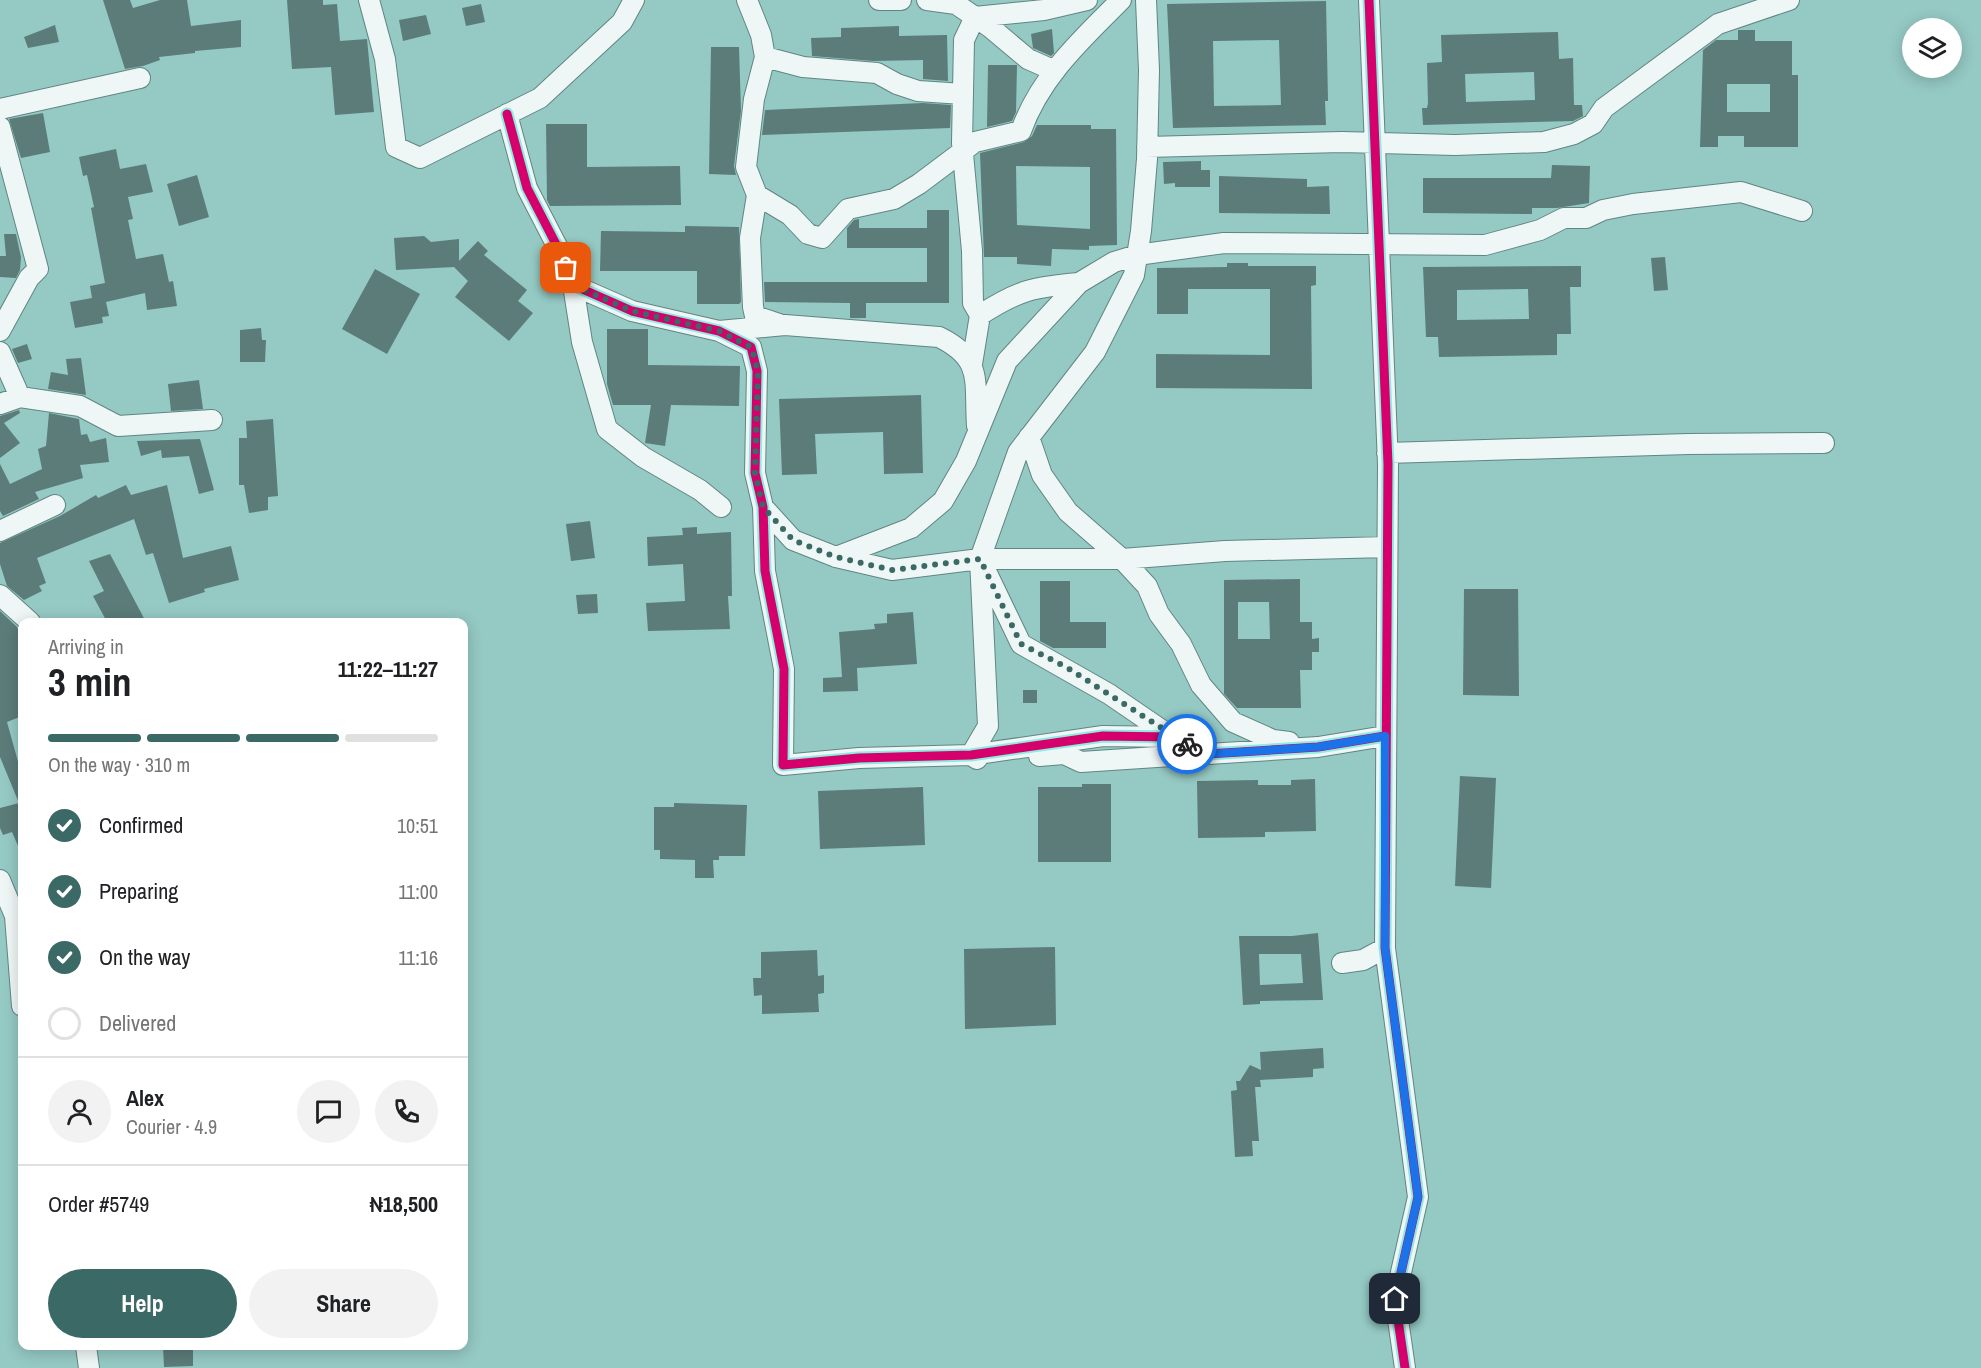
<!DOCTYPE html>
<meta charset="utf-8">
<style>
:root{--surface:#fff;--page:#f2f2f2;--text:#202124;--muted:#757577;--line:#e0e0e0;--accent:#3b6965}
body{margin:0;font-family:"Archivo Narrow",sans-serif;background:var(--page);color:var(--text);height:100vh;display:flex;flex-direction:column;font-size:22px;white-space:nowrap}
*{box-sizing:border-box;margin:0}
p{font-size:20px;color:var(--muted)}
.icon{flex:none;width:33px;height:33px;fill:none;stroke:currentColor;stroke-width:2;stroke-linecap:round;stroke-linejoin:round}
.map{position:relative;flex:1;overflow:hidden}
.side{position:absolute;left:18px;top:618px;width:450px;height:732px;display:flex;flex-direction:column;background:var(--surface);border-radius:12px;box-shadow:0 3px 15px #0003}
.side>*{flex:none}
.tools{position:absolute;left:1902px;top:18px;display:grid;gap:12px}
.tools a{display:grid;place-items:center;width:60px;height:60px;border-radius:50%;background:var(--surface);box-shadow:0 3px 15px #0003;font-size:30px}
.pin{position:absolute;display:grid;place-items:center;width:51px;height:51px;color:#fff;margin:-26px;border-radius:12px;box-shadow:0 3px 9px #0006}
.courier{position:absolute;display:grid;place-items:center;width:60px;height:60px;margin:-30px;border:4px solid #1a73e8;border-radius:50%;background:#fff;color:#222;box-shadow:0 2px 8px #0007}
.summary em{font-style:normal;font-weight:800}
.summary div{display:flex;flex-direction:column-reverse}
.summary{display:flex;align-items:center;justify-content:space-between;height:102px;padding:0 30px}
h1{font-size:39px;font-weight:800;line-height:45px}
.bar{display:grid;grid-template-columns:repeat(4,1fr);gap:9px 6px;align-content:center;height:72px;padding:0 30px}
.bar i{height:8px;border-radius:4px;background:var(--line)}
.bar .on{background:var(--accent)}
.bar p{grid-column:span 4}
.line{display:flex;align-items:center;gap:15px;padding:0 30px;border-top:2px solid var(--line)}
.line div{flex:1}
.round{display:grid;place-items:center;flex:none;width:63px;height:63px;border-radius:32px;background:var(--page)}
ol{padding:0 30px;list-style:none}
li{display:flex;align-items:center;gap:18px;height:66px}
li p{margin-inline-start:auto}
li .icon{padding:6px;border-radius:50%;background:var(--accent);color:#fff;stroke-width:4}
li:last-child{color:var(--muted)}
li i{width:33px;height:33px;border:3px solid var(--line);border-radius:50%}
.button{display:flex;gap:12px;margin-top:auto;padding:12px 30px}
.button a{flex:1;height:69px;border-radius:36px;background:var(--accent);color:#fff;font-size:24px;font-weight:800;line-height:69px;text-align:center}
.button a+a{background:var(--page);color:var(--text)}
.map>svg:first-child{display:block}
</style>
<div class="map">
<svg width="1981" height="1368" viewBox="0 0 1981 1368">
<rect width="100%" height="100%" fill="#95c9c4"/>
<path fill="#5b7c79" fill-rule="evenodd" d="M103 0H130L133 8 160 0H187L191 26 241 20V47L195 51V53L159 57 160 60 143 66 125 69Z
M287 0H323V5L337 4 340 41 367 39 374 112 335 115 331 67 292 69Z
M1326 1 1328 101H1325L1326 125 1173 128 1167 4ZM1279 40 1281 105 1214 106 1213 41Z
M481 4 485 22 466 26 462 8Z
M426 15 431 34 403 41 399 20Z
M55 25 59 42 28 48 24 37Z
M899 26V36L947 35 948 81 923 79V60L873 61 812 56 811 38 841 37V28Z
M1052 29 1054 53 1051 56 1033 48 1031 34Z
M1738 30H1755V41H1792V75H1798V147H1744V136H1718V147H1700L1703 50 1716 40H1738ZM1727 84H1770V112H1727Z
M1558 32 1559 59 1573 58 1574 105H1582L1583 116 1573 121 1423 125 1422 108H1427L1428 103 1427 63 1442 62 1441 35ZM1534 72 1535 100 1466 102 1465 74Z
M711 47H739L741 111 734 166 736 175 709 174Z
M988 65H1017L1016 112 1012 121 987 127Z
M923 103 951 105 950 128 762 135 765 110Z
M43 113 50 152 21 158 9 119Z
M546 124H587V167L680 166 681 205 550 206 547 200Z
M1037 125H1091V129H1116L1117 245 1089 246V250L1052 249 1051 266 1017 264V257H984L980 153 1024 142 1032 136ZM1016 166 1090 167V229L1017 225Z
M116 149 120 169 146 164 153 192 128 197 133 219 128 220 136 259 163 254 169 282 173 281 177 306 147 310 145 293 106 302 109 316 102 317 103 323 75 328 70 302 92 298 90 286 105 283 91 208 94 207 87 175 83 176 79 157Z
M1201 161V170H1210V187H1175V183L1164 184 1163 162Z
M1552 165 1590 166 1589 203 1557 208H1532V214L1423 213V178H1551Z
M197 175 209 217 179 226 167 184Z
M1219 176 1307 179V187L1329 186 1330 214 1219 213Z
M927 210H949V303H866V318H850V303L765 302 764 282H927V248H847V228L854 220 859 219V228H927Z
M685 226 739 227 741 302 739 304H697V271H600L601 231 685 232Z
M4 234H16L17 239 21 257 20 270 16 278 0 277V256H6Z
M424 236 431 242 459 239V261L478 241 488 251 484 255 527 290 518 301 533 313 509 341 455 297 468 281 454 267 396 270 394 238Z
M1665 257 1668 290 1654 291 1651 258Z
M1227 263H1248V266H1316V285L1311 286 1312 389 1156 388V354L1270 355V289H1188V314H1157V268L1227 267Z
M1581 266V287H1570L1571 334H1557V355L1439 357 1438 337H1426L1423 267ZM1528 289 1529 319 1457 320V290Z
M375 269 420 294 387 354 342 329Z
M261 328 262 340H266L265 362H240V330Z
M607 329H648V365L740 366 739 406 671 405 665 446 645 443 651 405H613L607 384Z
M27 344 32 359 18 363 12 349Z
M81 358 86 395 48 389 51 372 68 375 66 359Z
M199 380 203 409 171 411 168 384Z
M921 395 923 473 884 474 883 432 815 434 817 474 782 475 779 399Z
M19 410 20 413 4 423 20 443 0 458V416Z
M49 413 79 419 81 435 87 434 90 442 106 438 109 462 80 465 83 478 35 492 39 499 3 516 0 511V464L10 484 42 469 38 449 46 446Z
M273 419 278 496 268 497V510L249 513 244 485H239V438H247L246 421Z
M200 439 214 490 199 494 189 456 162 458 161 450 141 456 137 441Z
M126 485 131 495 167 485 183 558 231 546 239 580 204 589 205 592 169 603 153 553 146 555 134 519 37 558 46 583 39 586 42 591 24 600 7 586 0 564V543L60 516 96 495 98 498Z
M590 521 595 558 571 561 566 524Z
M697 527V534L731 532 732 596H728L730 629 648 631 646 603 685 601 683 564 648 566 647 537 683 535 682 528Z
M110 554 146 622H107L93 596 104 591 89 561Z
M1300 579V622H1312V639L1319 638V652H1312V670H1300L1301 708H1237L1224 694V580ZM1238 602H1269L1270 639H1238Z
M1040 581H1070V622H1106V648H1053L1040 641Z
M1464 589H1518L1519 696 1463 695Z
M597 594 598 613 578 614 576 595Z
M0 611 17 627 22 638V716L7 722 22 776V855L12 832 3 835 0 828V808L19 803 0 757Z
M913 612 917 664 857 668 858 691 823 692V678L842 677 839 632 875 629 874 624 887 623V614Z
M1023 690H1037V703H1023Z
M1460 776 1496 778 1491 888 1455 886Z
M1315 779 1316 831 1265 832V837L1198 838 1197 781 1258 780V785H1291V780Z
M1082 784H1111V862H1038V787H1082Z
M923 787 925 845 820 849 818 791Z
M674 803 747 805 745 856H719V860H713L714 878H695V860L660 859V850H654V807H674Z
M1318 933 1323 1000 1260 1001V1004L1243 1005 1239 936H1292ZM1259 954H1301L1303 983 1260 985Z
M1055 947 1056 1025 965 1029 964 949Z
M817 950 818 976 824 975V993L818 994 819 1012 762 1014V995L754 996 753 978H761V952Z
M1323 1048 1324 1068 1313 1069V1077L1260 1080 1261 1087H1255L1259 1141H1252L1253 1156 1235 1157 1231 1091 1237 1090 1236 1081H1240L1250 1065 1261 1070 1260 1052Z
M163 1346H193V1366L164 1367Z"/>
<g fill="none" stroke-linecap="round" stroke-linejoin="round">
<g stroke="#608683" stroke-width="22">
<path id="minor" d="M369 0 385 59 396 147 420 158 540 98 622 22 634 0
M747 0 761 35 765 57 754 99 746 167 757 195 790 215 808 234 822 238 848 209 894 199 919 184 975 142 1021 131C1040 77 1082 39 1121 0
M879 0H901
M927 0 956 4 991 28 1028 59 1055 71
M1369 0 1388 464 1385 948 1418 1197 1395 1299 1405 1368
M765 57 803 67 877 73 897 84 918 91 963 94
M0 109 140 78
M507 114 527 188 559 250 573 285 632 311 719 331 751 347 757 371 755 473 763 507 765 571 784 669 783 765 859 758 971 755 1103 736 1172 737 1208 754 1318 747 1385 736
M0 127 38 269 29 278 0 331
M1147 147 1342 142 1455 145 1544 142 1574 134 1593 124 1604 108 1718 24 1789 0
M757 195 750 238 753 307 755 316 779 324
M573 285 582 342 607 429 643 457 700 490 721 507
M980 315 973 303 972 251 962 143 964 40 975 17 1044 10 1087 0
M719 331 785 325 939 337C984 359 974 381 977 426
M0 352 20 397
M972 364 980 315C1019 290 1033 287 1079 283
M0 404 20 397 80 406 118 426 212 420
M1029 437 1042 475 1068 512 1122 559 1147 586 1159 614 1181 644 1201 685 1233 722 1273 740 1289 742
M1387 453 1688 444 1824 443
M763 507 793 540 836 557 892 570 980 559H1122L1225 551 1387 547
M0 531 55 505
M836 557 911 528 943 501 966 461 1007 361 1079 283 1114 262 1137 255 1224 243 1485 245 1540 230 1564 218H1586L1603 210 1633 204 1741 192 1802 211
M984 567 1021 644 1109 694 1172 737
M0 595 30 622
M1039 756 1064 754 1081 762 1202 754
M977 759 971 755 988 726 980 559 1018 452 1095 352 1134 275 1141 231 1147 159 1149 70 1146 0
M0 880 15 916 22 1006
M1342 963 1363 960 1385 948
M86 1346 89 1368"/>
</g>
<use href="#minor" stroke="#eff7f6" stroke-width="20"/>
<g stroke="#8cece2" stroke-width="13">
<path id="cycleway" d="M1369 0 1388 464 1385 948 1418 1197 1395 1299 1405 1368
M507 114 527 188 559 250 573 285 632 311 719 331 751 347 757 371 755 473 763 507 765 571 784 669 783 765 859 758 971 755 1103 736 1172 737 1208 754 1318 747 1385 736"/>
</g>
<use href="#cycleway" stroke="#d6006c" stroke-width="9"/>
</g>
<g fill="none" stroke-linecap="round" stroke-linejoin="round">
<path stroke="#3b6965" stroke-width="6" stroke-dasharray="0 10.8" d="M566 268 573 285 632 311 719 331 751 347 758 371 755 473 763 507 793 540 836 557 892 570 980 559 1021 644 1066 667 1187 744"/>
<path stroke="#1a73e8" stroke-width="8" d="M1187 744 1208 754 1318 747 1385 736V948L1418 1197 1395 1299"/>
</g>
</svg>
<div class="tools">
<a><svg class="icon" aria-label="layers" viewBox="0 0 24 24"><path d="M12 4l9 5-9 5-9-5zM3 14l9 5 9-5"/></svg></a>
</div>
<div class="pin" style="left:566px;top:268px;background:#ea580c"><svg class="icon" aria-label="bag" viewBox="0 0 24 24"><path d="M5 8h14l-1 12H6zM9 8a3 3 0 0 1 6 0"/></svg></div>
<div class="pin" style="left:1395px;top:1299px;background:#1f2937"><svg class="icon" aria-label="home" viewBox="0 0 24 24"><path d="M3 11l9-7 9 7M6 9v11h12V9"/></svg></div>
<div class="courier" style="left:1187px;top:744px"><svg class="icon" aria-label="bike" viewBox="0 0 24 24"><circle cx="6" cy="16" r="4"/><circle cx="18" cy="16" r="4"/><path d="M6 16l4-8h5l3 8M10 8l3 8H6M13 5h3"/></svg></div>
<section class="side">
<div class="summary"><div><h1>3 min</h1><p>Arriving in</p></div><em>11:22–11:27</em></div>
<div class="bar"><i class="on"></i><i class="on"></i><i class="on"></i><i></i><p>On the way · 310 m</p></div>
<ol>
<li><svg class="icon" aria-label="check" viewBox="0 0 24 24"><path d="M5 12l5 5 9-10"/></svg>Confirmed<p>10:51</p></li>
<li><svg class="icon" aria-label="check" viewBox="0 0 24 24"><path d="M5 12l5 5 9-10"/></svg>Preparing<p>11:00</p></li>
<li><svg class="icon" aria-label="check" viewBox="0 0 24 24"><path d="M5 12l5 5 9-10"/></svg>On the way<p>11:16</p></li>
<li><i></i>Delivered</li>
</ol>
<div class="line" style="height:108px"><a class="round"><svg class="icon" aria-label="person" viewBox="0 0 24 24"><circle cx="12" cy="8" r="4"/><path d="M4 21q1-7 8-7t8 7"/></svg></a><div><b>Alex</b><p>Courier · 4.9</p></div><a class="round"><svg class="icon" aria-label="chat" viewBox="0 0 24 24"><path d="M4 5h16v11H9l-5 4z"/></svg></a><a class="round"><svg class="icon" aria-label="phone" viewBox="0 0 24 24"><path d="M5 4h4l2 5-3 2q2 4 5 5l2-3 5 2v4C11 20 4 13 5 4z"/></svg></a></div>
<div class="line" style="height:78px"><div>Order #5749</div><b>₦18,500</b></div>
<div class="button"><a>Help</a><a>Share</a></div>
</section>
</div>
